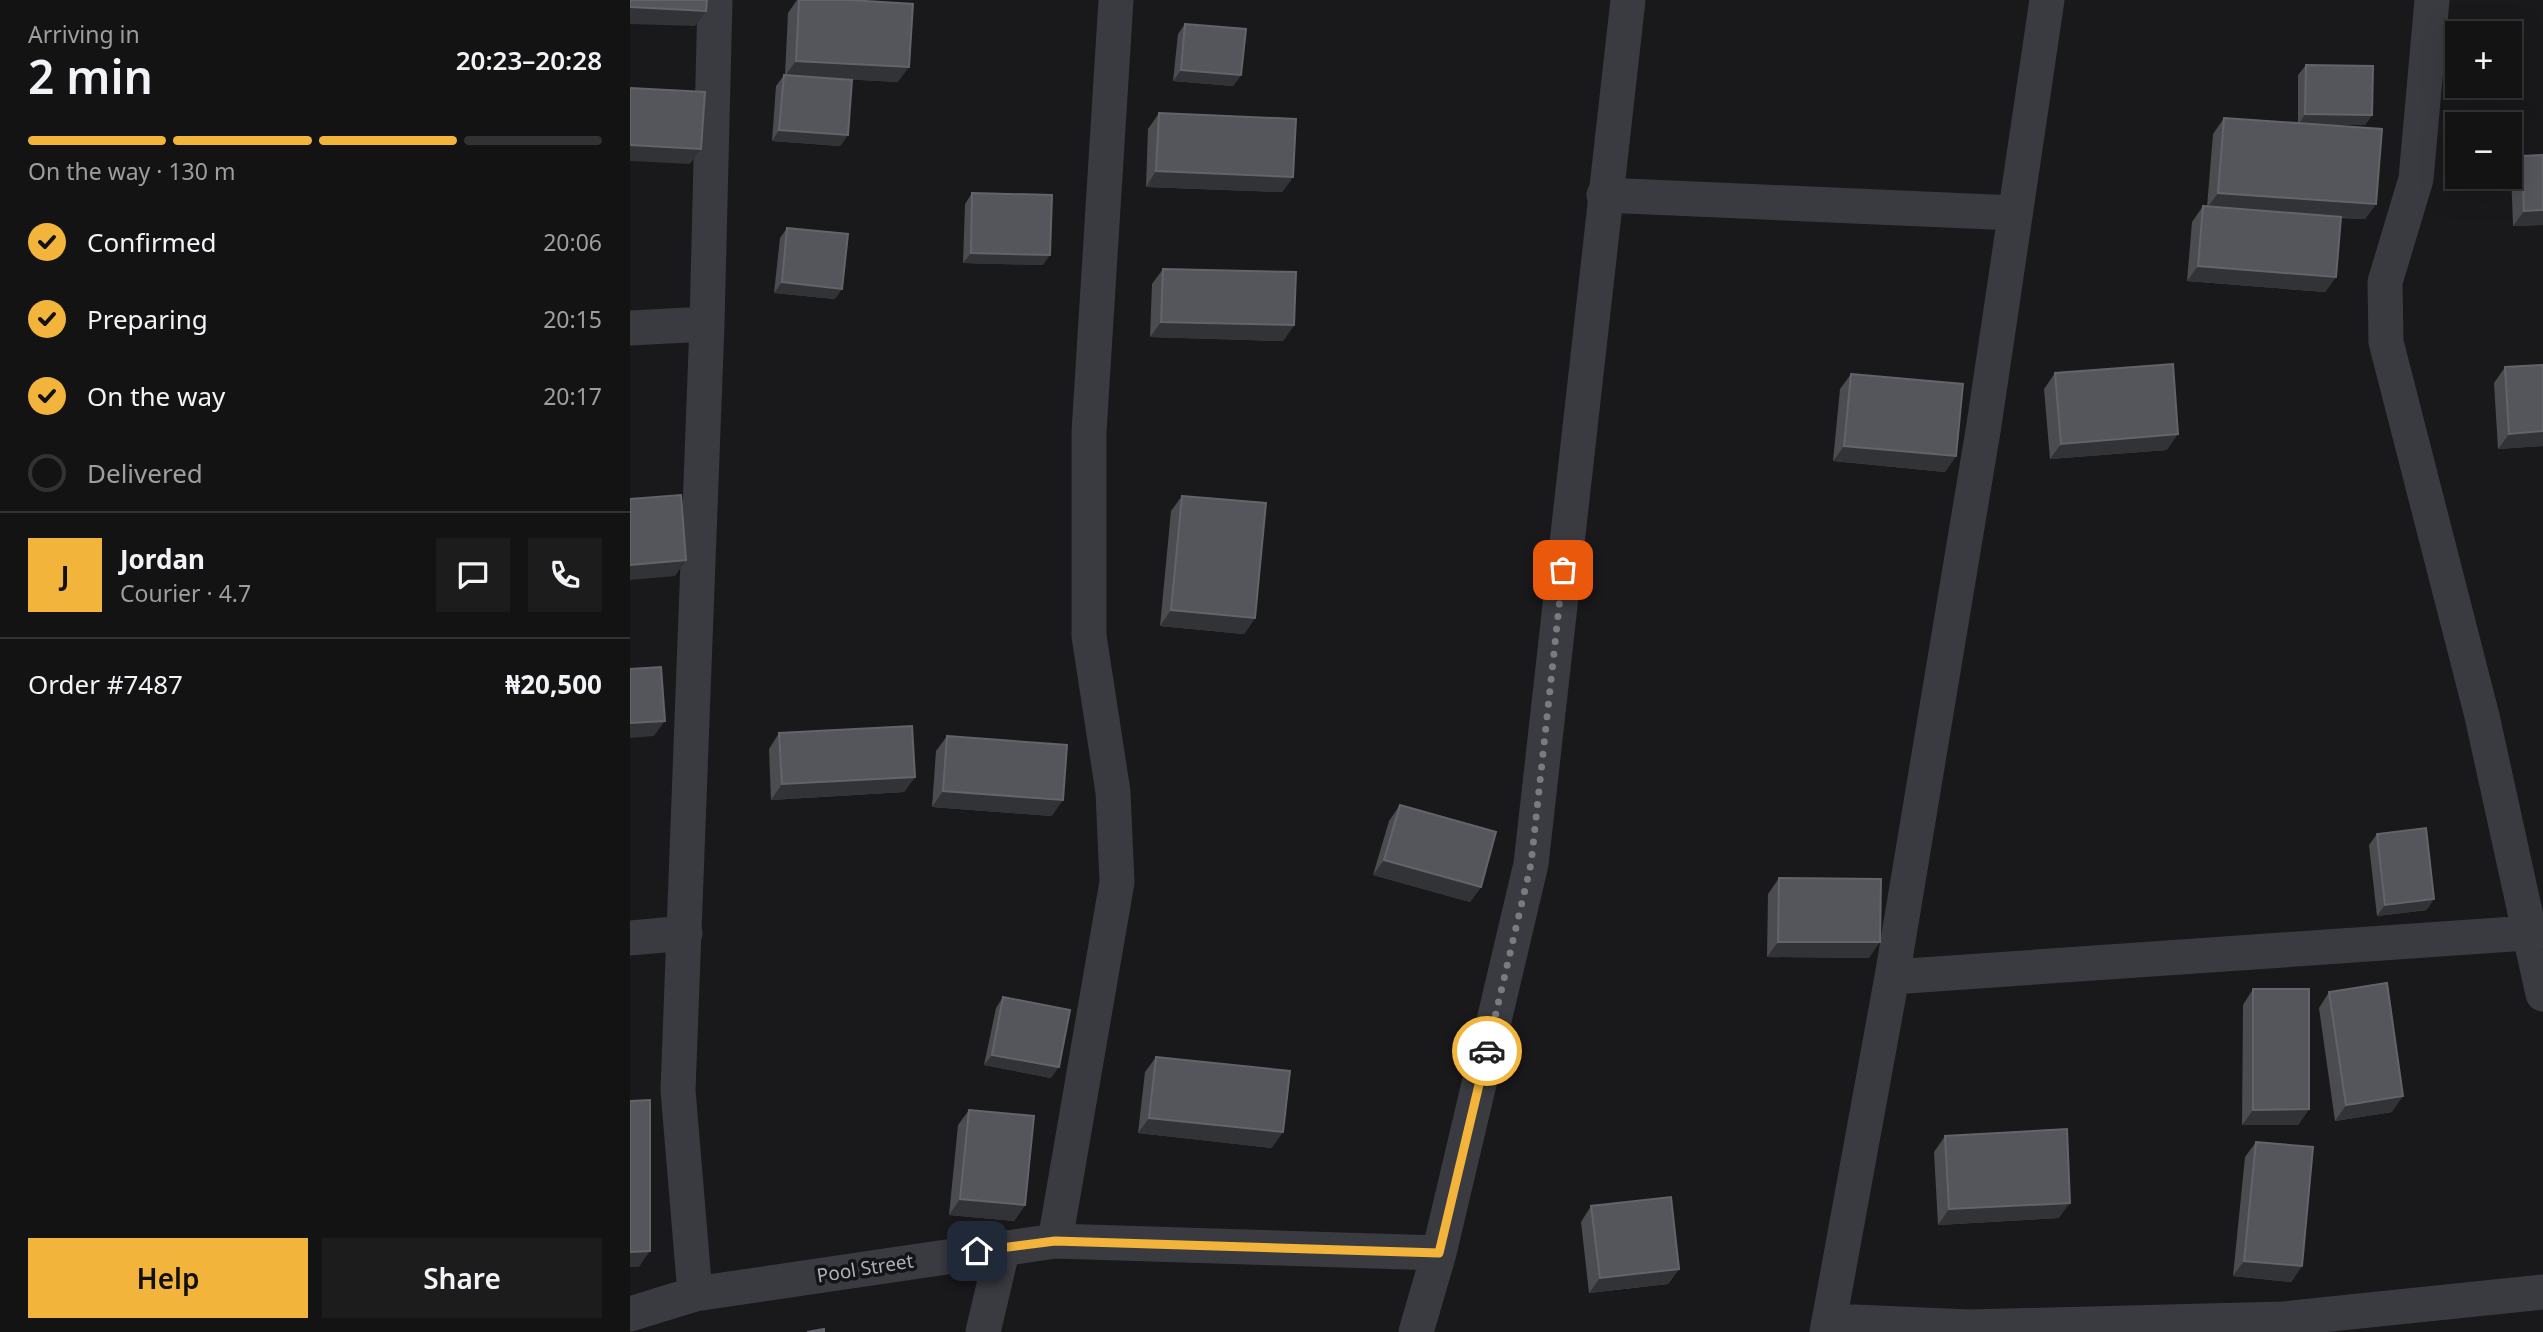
<!DOCTYPE html>
<meta charset="utf-8">
<style>
:root{--surface:#131314;--page:#1c1c1d;--text:#f1f3f6;--muted:#9d9ea0;--line:#323234;--accent:#f2b43a}
body{margin:0;font-family:"Noto Sans",sans-serif;background:var(--page);color:var(--text);height:100vh;display:flex;flex-direction:column;font-size:26px;white-space:nowrap}
*{box-sizing:border-box;margin:0}
p{font-size:23px;color:var(--muted)}
.icon{flex:none;width:38px;height:38px;fill:none;stroke:currentColor;stroke-width:2;stroke-linecap:round;stroke-linejoin:round}
.map{position:relative;flex:1;overflow:hidden}
.details{display:flex;flex-direction:column;background:var(--surface);width:630px}
.details>*{flex:none}
.buttons{position:absolute;left:1815px;top:21px;display:grid;gap:14px}
.buttons a{display:grid;place-items:center;width:77px;height:77px;border-radius:0px;background:var(--surface);box-shadow:0 7px 28px #0002,0 0 0 2px var(--line);font-size:35px}
.pin{position:absolute;display:grid;place-items:center;width:60px;height:60px;color:#fff;margin:-30px;border-radius:14px;box-shadow:0 4px 10px #0006}
.courier{position:absolute;display:grid;place-items:center;width:70px;height:70px;margin:-35px;border:5px solid #f2b43a;border-radius:50%;background:#fff;color:#222;box-shadow:0 2px 9px #0007}
.headline em{font-style:normal;font-weight:600}
.headline div{display:flex;flex-direction:column-reverse}
.headline{display:flex;align-items:center;justify-content:space-between;height:119px;padding:0 28px}
h1{font-size:46px;font-weight:600;line-height:52px}
.bar{display:grid;grid-template-columns:repeat(4,1fr);gap:10px 7px;align-content:center;height:84px;padding:0 28px}
.bar i{height:9px;border-radius:5px;background:var(--line)}
.bar .current{background:var(--accent)}
.bar p{grid-column:span 4}
.line{display:flex;align-items:center;gap:18px;padding:0 28px;border-top:2px solid var(--line)}
.line div{flex:1}
.round{display:grid;place-items:center;flex:none;width:74px;height:74px;border-radius:0px;background:var(--page)}
ol{padding:0 28px;list-style:none}
li{display:flex;align-items:center;gap:21px;height:77px}
li p{margin-inline-start:auto}
li .icon{padding:7px;border-radius:50%;background:var(--accent);color:#111;stroke-width:4}
li:last-child{color:var(--muted)}
li i{width:38px;height:38px;border:4px solid var(--line);border-radius:50%}
.action{display:flex;gap:14px;margin-top:auto;padding:14px 28px}
.action a{flex:1;height:80px;border-radius:0px;background:var(--accent);color:#111;font-size:28px;font-weight:600;line-height:80px;text-align:center}
.action a+a{background:var(--page);color:var(--text)}
main{display:flex;flex:1;min-height:0}
.map>svg:first-child{display:block}
</style>
<main>
<section class="details">
<div class="headline"><div><h1>2 min</h1><p>Arriving in</p></div><em>20:23–20:28</em></div>
<div class="bar"><i class="current"></i><i class="current"></i><i class="current"></i><i></i><p>On the way · 130 m</p></div>
<ol>
<li><svg class="icon" aria-label="check" viewBox="0 0 24 24"><path d="M5 12l5 5 9-10"/></svg>Confirmed<p>20:06</p></li>
<li><svg class="icon" aria-label="check" viewBox="0 0 24 24"><path d="M5 12l5 5 9-10"/></svg>Preparing<p>20:15</p></li>
<li><svg class="icon" aria-label="check" viewBox="0 0 24 24"><path d="M5 12l5 5 9-10"/></svg>On the way<p>20:17</p></li>
<li><i></i>Delivered</li>
</ol>
<div class="line" style="height:126px"><b class="round" style="background:var(--accent);color:#111">J</b><div><b>Jordan</b><p>Courier · 4.7</p></div><a class="round"><svg class="icon" aria-label="chat" viewBox="0 0 24 24"><path d="M4 5h16v11H9l-5 4z"/></svg></a><a class="round"><svg class="icon" aria-label="phone" viewBox="0 0 24 24"><path d="M5 4h4l2 5-3 2q2 4 5 5l2-3 5 2v4C11 20 4 13 5 4z"/></svg></a></div>
<div class="line" style="height:91px"><div>Order #7487</div><b>₦20,500</b></div>
<div class="action"><a>Help</a><a>Share</a></div>
</section>
<div class="map">
<svg width="1913" height="1332" viewBox="0 0 1913 1332">
<rect width="100%" height="100%" fill="#19191b"/>
<g fill="none" stroke-linecap="round" stroke-linejoin="round">
<path stroke="#3a3b40" stroke-width="35" d="M1802 0 1786 179 1755 282 1756 342 1852 716 1913 994
M974 195 1385 213
M0 328 77 324
M0 938 55 933
M1262 977 1913 932
M425 1241 487 882 483 792 459 636V432L486 0
M65 1294 48 1090 77 324 85 0
M0 1314 65 1294 425 1241 809 1253
M1202 1321 1339 1327 1653 1319 1913 1292
M353 1332 373 1247
M786 1332 809 1253 901 864 998 0
M1197 1332 1262 977 1354 425 1417 0"/>
</g>
<path fill="#4a4c50" d="M167 0H220L268 82 193 78 218 135 210 146 142 141 146 86 154 75H155L158 13Z
M555 24 611 75 603 86 543 81 548 34Z
M1676 65 1742 115 1735 125H1691L1746 204 1735 219 1711 218 1706 277 1695 292 1557 281 1562 222 1573 206 1577 207 1583 134 1594 118 1668 123V75Z
M529 113 663 177 652 192 516 187 518 129Z
M1913 155V225L1883 226 1881 172 1892 156Z
M342 193 413 265 333 263 335 204Z
M157 228 205 299 144 293 150 238Z
M533 269 664 325 653 341 520 337 522 284Z
M1913 365V446L1868 449 1864 383 1875 367Z
M1425 373 1537 450 1420 459 1414 389Z
M1221 374 1326 456 1315 472 1203 461 1210 389Z
M552 496 625 618 614 634 530 626 541 511Z
M149 733 285 777 274 792 141 800 139 749Z
M317 736 422 816 302 807 306 751Z
M770 805 851 887 840 902 743 875 759 821Z
M1747 834 1797 910 1747 916 1739 845Z
M1149 878 1239 958 1137 957 1138 894Z
M1623 989 1679 1109 1668 1125H1612L1613 1005Z
M1699 992 1762 1112 1705 1121 1689 1008Z
M373 997 421 1078 354 1065 366 1008Z
M526 1057 642 1148 508 1133 515 1072Z
M339 1110 395 1205 384 1221 319 1215 328 1125Z
M1315 1136 1429 1218 1308 1225 1304 1152Z
M1626 1142 1672 1266 1661 1282 1603 1276 1615 1157Z
M961 1206 1049 1269 1038 1284 959 1293 951 1222Z"/>
<path fill="#323336" d="M0 7 76 11 65 26 0 24Z
M166 61 279 67 268 82 155 76Z
M551 70 611 75 603 86 543 81Z
M1675 114 1742 115 1735 125H1668Z
M149 130 218 135 210 146 142 141Z
M0 145 71 149 60 164 0 161Z
M526 171 663 177 652 192 516 187Z
M1588 193 1746 204 1735 219 1577 208Z
M1913 210V225L1883 226 1894 211Z
M341 253 420 255 413 265 333 263Z
M1568 266 1706 277 1695 292 1557 281Z
M152 282 212 289 205 299 144 293Z
M531 322 664 325 653 341 520 337Z
M1913 431V446L1868 449 1879 434Z
M1548 434 1537 450 1420 459 1431 444Z
M1214 446 1326 456 1315 472 1203 461Z
M56 560 45 576 0 580V565Z
M541 610 625 618 614 634 530 626Z
M35 721 24 736 0 738V723Z
M285 777 274 792 141 800 152 784Z
M313 791 433 800 422 816 302 807Z
M754 860 851 887 840 902 743 875Z
M1804 899 1797 910 1747 916 1755 905Z
M1148 942H1250L1239 958 1137 957Z
M362 1055 429 1067 421 1078 354 1065Z
M1773 1096 1762 1112 1705 1121 1716 1105Z
M1679 1109 1668 1125H1612L1623 1110Z
M519 1118 653 1132 642 1148 508 1133Z
M330 1199 395 1205 384 1221 319 1215Z
M1440 1203 1429 1218 1308 1225 1319 1209Z
M20 1251 9 1267H0V1252Z
M1614 1261 1672 1266 1661 1282 1603 1276Z
M1049 1269 1038 1284 959 1293 970 1278Z"/>
<path fill="#55565c" stroke="#62646a" stroke-width="2" d="M0 0H77L76 11 0 7Z
M169 0H220L283 4 279 67 166 61Z
M555 24 616 29 611 75 551 70Z
M1676 65 1743 66 1742 115 1675 114Z
M154 75 222 80 218 135 149 130Z
M0 88 75 92 71 149 0 145Z
M529 113 666 119 663 177 526 171Z
M1594 118 1752 129 1746 204 1588 193Z
M1913 155V210L1894 211 1892 156Z
M342 193 422 195 420 255 341 253Z
M1573 206 1711 217 1706 277 1568 266Z
M157 228 218 234 212 289 152 282Z
M533 269 666 272 664 325 531 322Z
M1543 364 1548 434 1431 444 1425 373Z
M1913 365V431L1879 434 1875 367Z
M1221 374 1333 384 1326 456 1214 446Z
M51 495 56 560 0 565V499Z
M552 496 636 503 625 618 541 610Z
M31 667 35 721 0 723V669Z
M282 726 285 777 152 784 149 733Z
M317 736 437 745 433 800 313 791Z
M770 805 866 832 851 887 754 860Z
M1796 828 1804 899 1755 905 1747 834Z
M1149 878 1251 879 1250 942H1148Z
M1757 983 1773 1096 1716 1105 1699 992Z
M1623 989H1679V1109L1623 1110Z
M373 997 440 1010 429 1067 362 1055Z
M526 1057 660 1071 653 1132 519 1118Z
M20 1100V1251L0 1252V1101Z
M339 1110 404 1116 395 1205 330 1199Z
M1437 1129 1440 1203 1319 1209 1315 1136Z
M1626 1142 1683 1147 1672 1266 1614 1261Z
M1041 1197 1049 1269 970 1278 961 1206Z
M194 1329V1332H177Z"/>
<g fill="none" stroke-linecap="round" stroke-linejoin="round">
<path stroke="#787b83" stroke-width="7" stroke-dasharray="0 12.6" d="M857 1051 901 864 933 570"/>
<path stroke="#f2b43a" stroke-width="9" d="M347 1251 425 1241 809 1253 857 1051"/>
</g>
<g text-anchor="middle" dominant-baseline="central" stroke-width="7" stroke-linejoin="round" paint-order="stroke">
<g font-size="19" fill="#abb0bb" stroke="#141416">
<text transform="translate(235 1268) rotate(-9)">Pool Street</text>
</g>
</g>
</svg>
<div class="buttons">
<a>+</a>
<a>−</a>
</div>
<div class="pin" style="left:933px;top:570px;background:#ea580c"><svg class="icon" aria-label="bag" viewBox="0 0 24 24"><path d="M5 8h14l-1 12H6zM9 8a3 3 0 0 1 6 0"/></svg></div>
<div class="pin" style="left:347px;top:1251px;background:#1f2937"><svg class="icon" aria-label="home" viewBox="0 0 24 24"><path d="M3 11l9-7 9 7M6 9v11h12V9"/></svg></div>
<div class="courier" style="left:857px;top:1051px"><svg class="icon" aria-label="car" viewBox="0 0 24 24"><path d="M5 17H2v-5l4-1 3-4h7l3 4 3 1v5h-3M9 17h6M6 11h13"/><circle cx="7" cy="17" r="2"/><circle cx="17" cy="17" r="2"/></svg></div>
</div>
</main>
